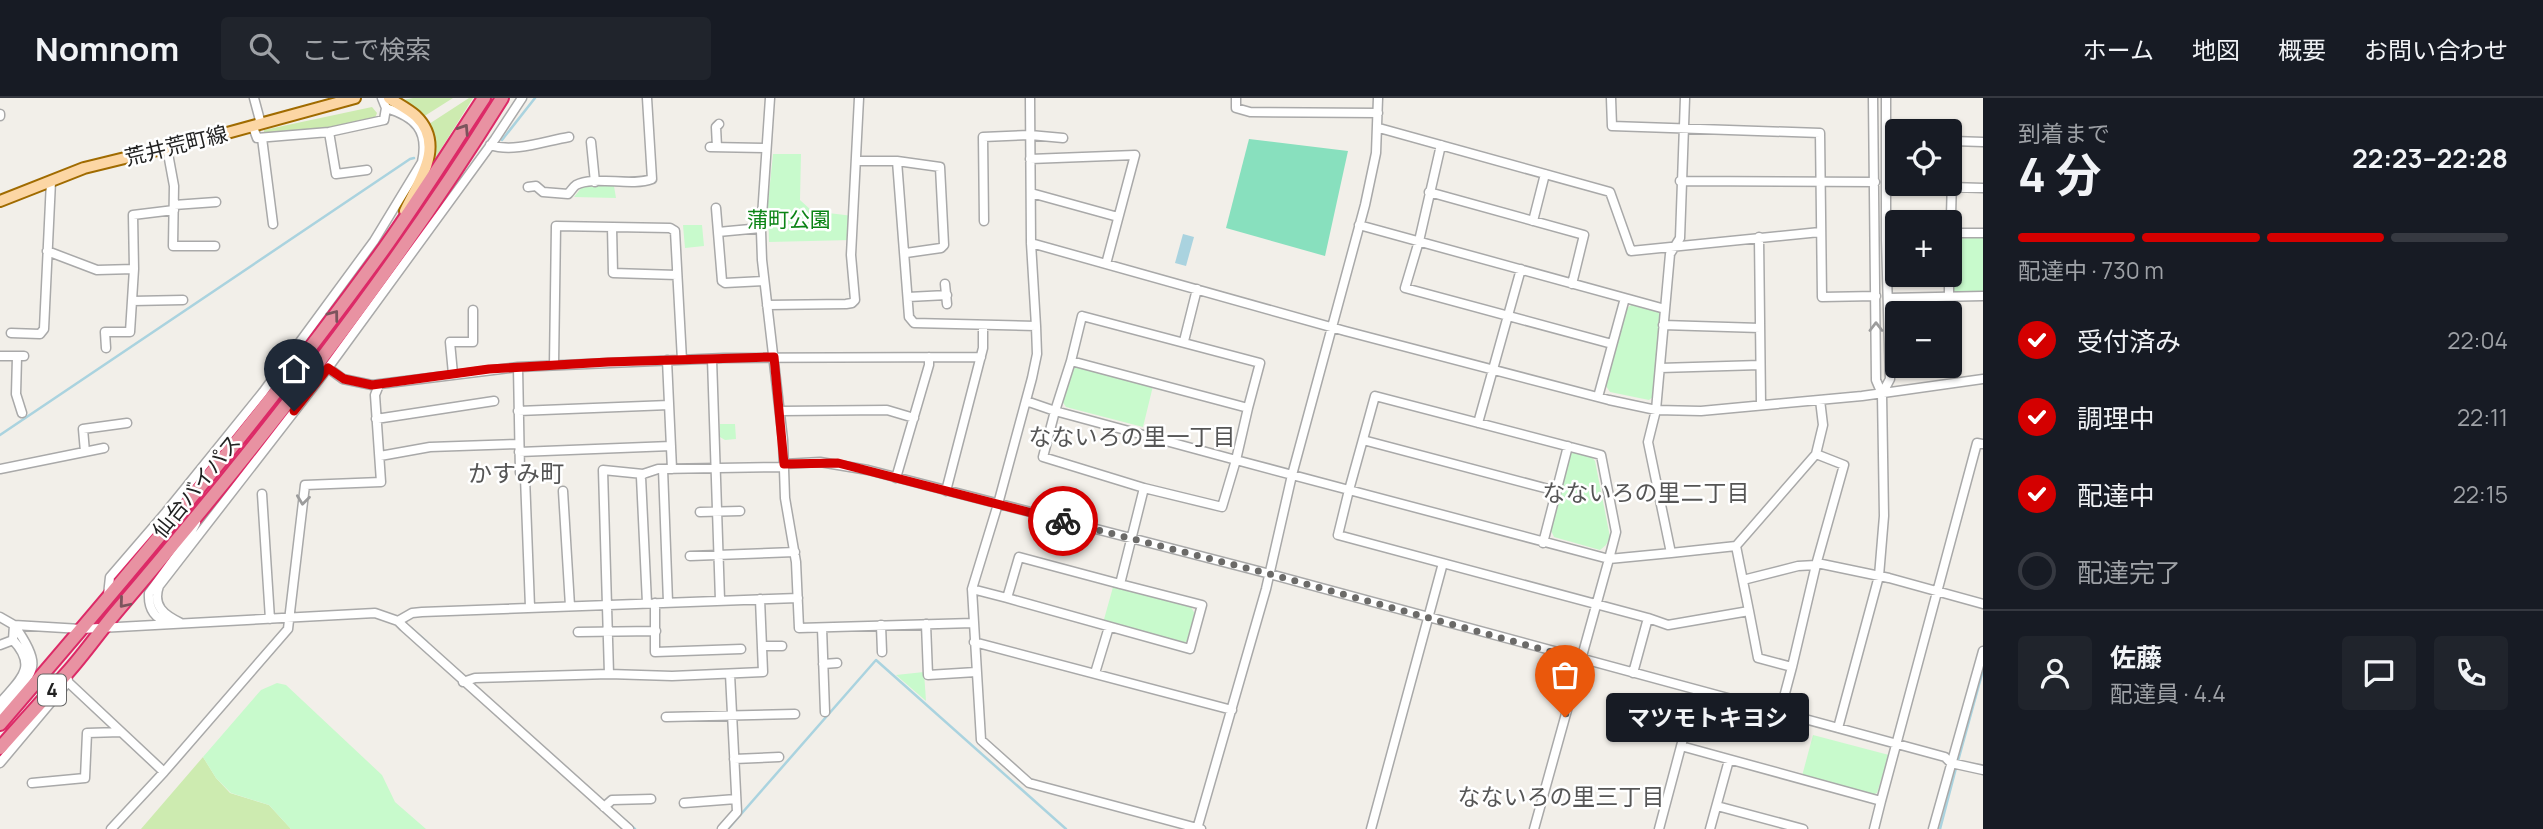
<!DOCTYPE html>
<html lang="ja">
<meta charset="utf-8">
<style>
:root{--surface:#171b24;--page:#20242c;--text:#f1f3f6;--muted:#9ea1a6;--line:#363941;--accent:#d40000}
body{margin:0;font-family:Manrope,"Noto Sans JP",sans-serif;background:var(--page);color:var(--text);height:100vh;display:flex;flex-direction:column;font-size:26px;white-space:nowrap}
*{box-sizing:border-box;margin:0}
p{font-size:23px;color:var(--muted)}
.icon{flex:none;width:38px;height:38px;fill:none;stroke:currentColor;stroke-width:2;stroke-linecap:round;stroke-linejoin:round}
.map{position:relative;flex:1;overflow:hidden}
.side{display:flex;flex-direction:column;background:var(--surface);width:560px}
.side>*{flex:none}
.controls{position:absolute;left:1885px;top:21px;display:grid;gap:14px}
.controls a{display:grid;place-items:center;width:77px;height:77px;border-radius:7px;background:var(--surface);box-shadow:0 2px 5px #0004;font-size:35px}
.pin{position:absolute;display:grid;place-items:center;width:60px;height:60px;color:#fff;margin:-72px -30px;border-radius:50% 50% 50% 0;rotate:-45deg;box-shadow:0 0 7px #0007}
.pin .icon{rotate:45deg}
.courier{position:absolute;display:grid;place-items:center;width:70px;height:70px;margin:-35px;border:5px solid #d40000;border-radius:50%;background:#fff;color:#222;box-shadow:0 2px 9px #0007}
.bubble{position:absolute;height:49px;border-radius:7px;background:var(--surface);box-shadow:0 2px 5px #0004;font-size:23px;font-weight:700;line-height:49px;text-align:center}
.summary em{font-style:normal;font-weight:700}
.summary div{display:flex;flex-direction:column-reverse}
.summary{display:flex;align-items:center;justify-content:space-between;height:119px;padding:0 35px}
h1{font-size:46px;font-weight:700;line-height:52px}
.bar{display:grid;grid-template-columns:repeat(4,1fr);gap:10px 7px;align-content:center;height:84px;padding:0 35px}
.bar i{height:9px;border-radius:5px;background:var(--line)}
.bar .active{background:var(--accent)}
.bar p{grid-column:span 4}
.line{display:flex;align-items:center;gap:18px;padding:0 35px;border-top:2px solid var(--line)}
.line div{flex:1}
.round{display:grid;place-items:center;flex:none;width:74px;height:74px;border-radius:7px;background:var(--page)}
ol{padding:0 35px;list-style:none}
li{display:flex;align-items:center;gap:21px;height:77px}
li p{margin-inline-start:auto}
li .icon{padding:7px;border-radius:50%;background:var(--accent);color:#fff;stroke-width:4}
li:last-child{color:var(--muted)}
li i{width:38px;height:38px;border:4px solid var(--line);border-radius:50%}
header{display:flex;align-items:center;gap:42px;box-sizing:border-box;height:98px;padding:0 35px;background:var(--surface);border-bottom:2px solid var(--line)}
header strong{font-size:33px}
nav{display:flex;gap:38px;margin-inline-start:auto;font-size:24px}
.search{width:490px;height:63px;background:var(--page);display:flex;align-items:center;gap:18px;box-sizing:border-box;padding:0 24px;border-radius:7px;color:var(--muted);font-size:26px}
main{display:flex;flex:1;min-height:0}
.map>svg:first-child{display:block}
</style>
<header>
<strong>Nomnom</strong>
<div class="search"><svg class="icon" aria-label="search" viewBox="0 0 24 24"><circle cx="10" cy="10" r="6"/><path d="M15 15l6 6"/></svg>ここで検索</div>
<nav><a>ホーム</a><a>地図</a><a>概要</a><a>お問い合わせ</a></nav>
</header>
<main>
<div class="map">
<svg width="1983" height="731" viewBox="0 0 1983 731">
<rect width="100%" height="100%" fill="#f2efe9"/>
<path fill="#cdebb0" d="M413 0H453L423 19 418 12 403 2Z
M469 0H473L436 59 429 26Z
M372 9 377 15 375 20 327 30 264 35V32Z
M203 659 216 680 230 695 269 707 291 731H141Z"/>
<path fill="#c8facc" d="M773 56H801L800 102 812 113 853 118 852 142 769 144 768 105Z
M599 88H614L616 100 574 99 582 89Z
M683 127H702L704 148 685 150Z
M1957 140H1983V198L1954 199 1950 191 1951 144Z
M1634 205 1657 212 1663 217 1654 298 1649 302 1610 294 1606 288 1627 210Z
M1075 267 1153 288 1143 329 1066 309 1062 303 1072 270Z
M720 326H735L736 341 725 342 720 339Z
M1575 352 1589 356 1595 363 1610 439 1606 447 1600 452 1554 439 1550 430 1569 356Z
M1113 489 1191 509 1195 516 1188 543 1183 545 1103 525Z
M924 574 926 603 896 577Z
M277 585 286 587 382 677 395 704 426 731H291L269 707 231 695 216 680 203 659 261 592Z
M1813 637 1889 657 1877 695 1872 697 1802 678Z"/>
<path fill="#88e0be" d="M1249 41 1348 53 1325 158 1226 130Z"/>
<path fill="#aad3df" d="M1183 136 1194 139 1186 168 1175 165Z"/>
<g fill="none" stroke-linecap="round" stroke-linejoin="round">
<path stroke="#aad3df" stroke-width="2.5" d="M502 42 535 0
M0 337 410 61 414 60
M411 530 427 544
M1958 663 1983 572
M611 710 635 731
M728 731 876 562 1066 731
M1940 731 1956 670"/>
<g stroke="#a9a9a9" stroke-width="11">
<path id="minor" d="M254 0 261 26
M770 0 761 133 762 162 783 342 785 400 796 464 799 530 973 525
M1236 0V10L1250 14 1378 15
M1611 0 1612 28 1820 35 1822 199 1876 198
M1685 0 1680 140 1670 156 1656 312 1648 344 1671 455 1736 448
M0 16V18
M253 29 257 40 329 34 384 22 386 10 382 0
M1379 30 1610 94 1631 153 1820 134
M329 34 336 76 367 72
M262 40 273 126
M591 44 595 84
M490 47C514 55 545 43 569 39
M1441 47 1419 143 1405 190 1612 246
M710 49 766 50
M717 49 716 29 719 26
M167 50 174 88 173 148H215
M1030 61 1135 57 1106 166
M856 63H897L940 69 944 147 941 150 906 155
M897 63 909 219 914 225 1036 228 1031 145 1030 0
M1680 83 1875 84
M1887 87 1983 90
M528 89 536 88 543 94 568 96C571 93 573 89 576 87 594 77 631 89 652 81L647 0
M1429 94 1584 137 1572 186
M1031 95 1118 119
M174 107 216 104
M716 110 722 183 725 185 764 183
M984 123 983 39 1030 37 1063 40
M1533 123 1545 76
M1359 127 1665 211
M612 129 613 175 677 177
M718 134 761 130
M1950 135H1983
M1759 139 1761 306
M1031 145 1345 233 1609 302 1656 312 1701 313 1862 298 1983 281
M47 153 97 172 134 171
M1950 156 1953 43 1983 44
M945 186 947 206
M1949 198V177
M908 199 947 197
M1888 200 1983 198
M132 203 183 202
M767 207 846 206 852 205 855 202 851 157 859 0
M1663 227 1760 230
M1036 228 1037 256 1032 280 998 406 972 491 981 642 1029 685 1201 731
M11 235 40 236 44 231 51 83
M1184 243 1197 191
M106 250 105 234H130L134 171 133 117 174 112
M0 258H24
M17 259 16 296 22 315
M712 261 720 502
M667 262 672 371
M1071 263 1082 218 1260 265 1248 310
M554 267 556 128 670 130 675 133 682 262
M518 269 724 260 981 259
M328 270 343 281 372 287 518 269 520 375 525 379 530 509
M1660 270 1760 267
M453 276 450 244H473V212
M1882 296 1890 281 1886 142V0
M1375 298 1601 357 1616 434 1609 461 1349 392Z
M1598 299 1625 200
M1026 303 1055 313 1071 263 1248 310 1236 362 1349 392 1338 437 1648 520
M518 313 669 307
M780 313 887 312 914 320
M376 321 494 303
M1478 325 1521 171
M1363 342 1556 393
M85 354 83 331 127 325
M519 354 671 348
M380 358 430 349 519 346
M784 366 820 364 868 372 1270 476 1945 659 1951 665 1983 672
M0 371 104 350
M663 371 668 504
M896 380 929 267V259
M563 393 570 508
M946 393 983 250V227
M262 396 270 521
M700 414 740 413
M1543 445 1568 348
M690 458 795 454
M1817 465 1889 480 1983 506
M1743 482 1798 468 1816 467
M1120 486 1019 459 1007 500 1190 551 1202 507 1120 486 1144 390 1222 409 1236 362 1055 313 1043 359 1144 390
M972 491 1007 500
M108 497 110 479 166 414 263 294 374 143 422 64C429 32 415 19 386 10
M647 505 641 379 643 376 658 371 784 369
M655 505V554L741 551
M1749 513 1758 560 1792 569 1780 614
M0 519 14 527 81 531 375 515 398 523 404 529 629 731
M398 523 412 515 422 514 798 500
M171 525C155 522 148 511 149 495L185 446 196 425
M181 525C164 517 152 508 159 488L328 270 495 41 522 0
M926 526 928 577 976 574
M881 527 882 554
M822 530 825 614
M578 534 656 533
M974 544 1232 612
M0 547 13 542
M762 548H782
M823 566 837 565
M1792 569 1816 467 1844 367 1816 356
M1095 575 1109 529
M1633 575 1648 520 1668 527 1749 513 1736 448 1816 356 1823 327 1820 302
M609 576 603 372 643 376
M68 584 164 674
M463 584 475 580 609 576 672 578 763 574 760 501
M0 605C19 582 39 570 13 542L14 527
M0 617C23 573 52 580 14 527
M666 619 795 616
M1838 630 1879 478 1884 418 1882 296 1876 282 1873 0
M1681 648 1881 703 1874 731
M734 661 779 659
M0 665 68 584V582
M32 685 85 680 87 635 121 634
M1881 703 1977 345 1983 346
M684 705 736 701
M1717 708 1803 731
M604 709 612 702 651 701
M111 731 164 674 288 531 305 387 381 384 375 297 379 287
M722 731 737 714 730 576
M1197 731 1266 491 1292 377 1365 107 1376 55 1378 0
M1371 731 1443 465
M1534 731 1609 461 1671 455
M1659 731 1696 592
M1710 731 1729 662
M1933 731 1983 553"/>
</g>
<g stroke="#a06b00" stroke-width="14">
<path id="major" d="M389 0C398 6 408 11 416 18 446 47 419 83 405 113
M0 103 84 70 227 35 355 0"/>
</g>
<g stroke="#dc2a67" stroke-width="16">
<path id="highway" d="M0 626C131 474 260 321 378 159 415 108 449 53 484 0
M0 650C22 625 45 600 67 575 85 555 100 533 117 513 256 350 389 182 502 0"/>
</g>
<use href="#minor" stroke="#fff" stroke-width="8"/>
<use href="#major" stroke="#fcd6a4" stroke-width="10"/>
<use href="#highway" stroke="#e892a2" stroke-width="12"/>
</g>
<defs><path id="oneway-chevron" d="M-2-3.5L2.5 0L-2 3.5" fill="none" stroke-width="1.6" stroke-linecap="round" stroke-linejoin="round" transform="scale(1.75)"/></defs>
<g stroke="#7b545c">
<use href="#oneway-chevron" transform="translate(464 31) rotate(-57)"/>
<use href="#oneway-chevron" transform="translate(334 217) rotate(-53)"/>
<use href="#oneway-chevron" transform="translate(124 505) rotate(130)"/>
</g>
<g stroke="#9c9c9c">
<use href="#oneway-chevron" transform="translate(1876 229) rotate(-90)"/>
<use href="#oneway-chevron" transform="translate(303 402) rotate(97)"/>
</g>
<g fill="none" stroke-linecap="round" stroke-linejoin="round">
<path stroke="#6b6a68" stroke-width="7" stroke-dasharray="0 12.6" d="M1063 423 1270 476 1581 562 1565 619"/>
<path stroke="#d40000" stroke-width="9" d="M294 313 328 270 344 281 372 287 489 271 608 264 774 259 784 366 838 365 1063 423"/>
</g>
<g text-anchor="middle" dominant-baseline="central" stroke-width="5" stroke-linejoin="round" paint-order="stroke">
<rect fill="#fff" stroke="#646464" stroke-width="2" x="38" y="576.5" width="28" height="31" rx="5"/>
<g font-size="19" font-weight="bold" fill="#222">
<text x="52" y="592">4</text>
</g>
<g font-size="21" fill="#222" stroke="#fff">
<text transform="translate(176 47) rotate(-14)">荒井荒町線</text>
<text transform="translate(196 388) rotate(-51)">仙台バイパス</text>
</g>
<g font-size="21" fill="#0c8416" stroke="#fff">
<text x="789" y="121">蒲町公園</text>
</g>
<g font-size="23" fill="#555" stroke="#fff">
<text x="1132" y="338">なないろの里一丁目</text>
<text x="1646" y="394">なないろの里二丁目</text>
<text x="1561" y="698">なないろの里三丁目</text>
</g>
<g font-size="24" fill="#555" stroke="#fff">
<text x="516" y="374">かすみ町</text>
</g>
</g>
</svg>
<div class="controls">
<a><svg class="icon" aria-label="locate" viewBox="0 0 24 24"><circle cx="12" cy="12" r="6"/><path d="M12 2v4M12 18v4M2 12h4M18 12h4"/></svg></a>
<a>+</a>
<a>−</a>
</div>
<div class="pin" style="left:1565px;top:619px;background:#ea580c"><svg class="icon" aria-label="bag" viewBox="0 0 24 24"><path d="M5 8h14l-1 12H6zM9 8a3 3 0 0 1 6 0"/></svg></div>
<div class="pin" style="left:294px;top:313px;background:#1f2937"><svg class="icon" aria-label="home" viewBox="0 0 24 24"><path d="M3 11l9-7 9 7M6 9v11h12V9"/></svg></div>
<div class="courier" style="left:1063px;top:423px"><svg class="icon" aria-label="bike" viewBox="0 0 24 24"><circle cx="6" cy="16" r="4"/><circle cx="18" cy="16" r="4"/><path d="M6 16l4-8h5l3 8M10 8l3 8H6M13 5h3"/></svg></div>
<div class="bubble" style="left:1606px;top:595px;width:203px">マツモトキヨシ</div>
</div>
<section class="side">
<div class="summary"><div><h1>4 分</h1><p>到着まで</p></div><em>22:23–22:28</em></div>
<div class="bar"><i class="active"></i><i class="active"></i><i class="active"></i><i></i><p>配達中 · 730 m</p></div>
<ol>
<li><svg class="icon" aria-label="check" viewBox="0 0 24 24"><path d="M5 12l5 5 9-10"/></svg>受付済み<p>22:04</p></li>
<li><svg class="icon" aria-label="check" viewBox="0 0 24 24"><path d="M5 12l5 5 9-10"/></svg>調理中<p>22:11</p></li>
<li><svg class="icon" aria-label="check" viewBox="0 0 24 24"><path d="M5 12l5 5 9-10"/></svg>配達中<p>22:15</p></li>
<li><i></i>配達完了</li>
</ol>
<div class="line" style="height:126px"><a class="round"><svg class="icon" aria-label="person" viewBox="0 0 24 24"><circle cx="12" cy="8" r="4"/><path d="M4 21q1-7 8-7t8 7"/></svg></a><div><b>佐藤</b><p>配達員 · 4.4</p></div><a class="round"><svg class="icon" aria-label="chat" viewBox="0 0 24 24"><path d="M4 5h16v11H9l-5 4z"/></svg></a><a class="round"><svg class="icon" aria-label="phone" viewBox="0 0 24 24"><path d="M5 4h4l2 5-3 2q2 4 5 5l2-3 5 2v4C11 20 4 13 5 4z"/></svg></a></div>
</section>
</main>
